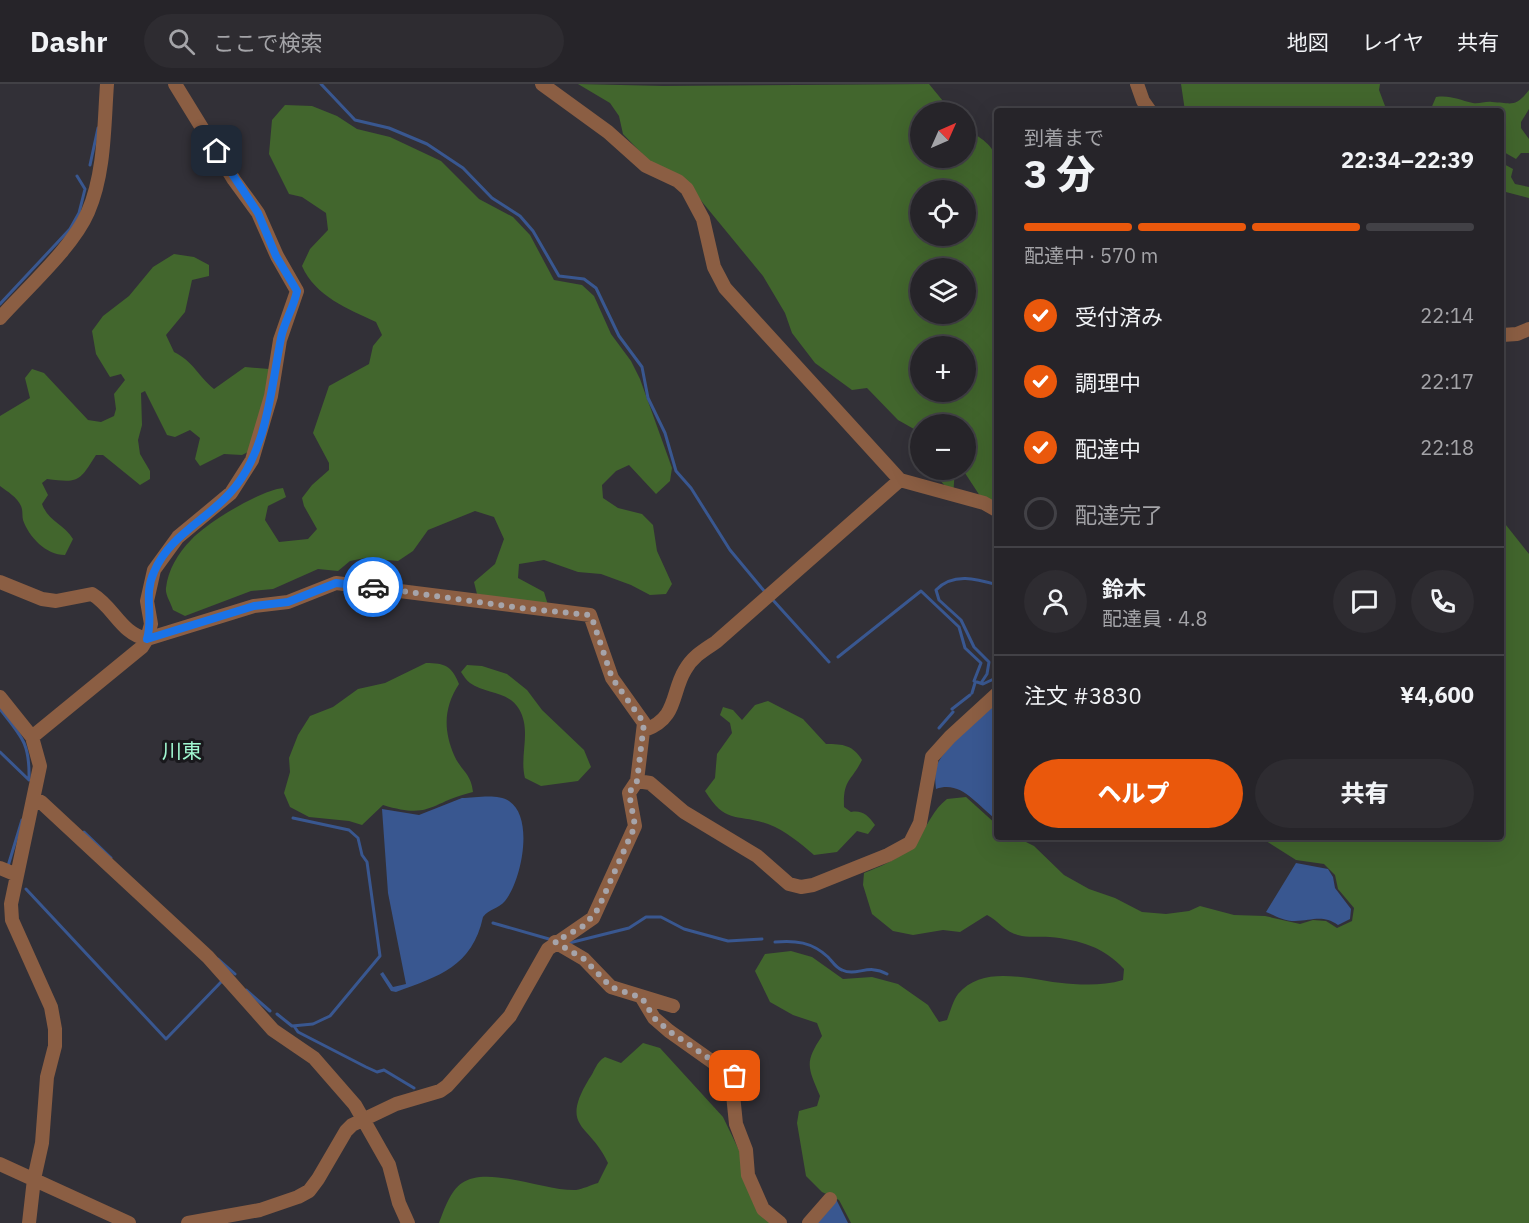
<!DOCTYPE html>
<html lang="ja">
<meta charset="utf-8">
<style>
:root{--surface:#262429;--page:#2e2c31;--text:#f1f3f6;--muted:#a4a4a8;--line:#424146;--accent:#ea580c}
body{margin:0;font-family:"IBM Plex Sans","Noto Sans JP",sans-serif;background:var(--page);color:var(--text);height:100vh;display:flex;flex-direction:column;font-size:22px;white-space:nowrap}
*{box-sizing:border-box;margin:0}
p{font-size:20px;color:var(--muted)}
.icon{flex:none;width:33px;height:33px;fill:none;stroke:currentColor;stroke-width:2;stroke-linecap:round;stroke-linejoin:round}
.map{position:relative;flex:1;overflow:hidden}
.sheet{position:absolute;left:994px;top:24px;width:510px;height:732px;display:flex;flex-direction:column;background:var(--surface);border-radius:6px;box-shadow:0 6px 24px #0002,0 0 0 2px var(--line)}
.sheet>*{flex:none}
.needle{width:39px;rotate:45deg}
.fabs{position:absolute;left:910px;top:18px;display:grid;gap:12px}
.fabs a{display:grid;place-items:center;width:66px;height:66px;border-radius:50%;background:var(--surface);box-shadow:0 6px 24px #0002,0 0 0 2px var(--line);font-size:30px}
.pin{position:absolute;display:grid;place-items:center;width:51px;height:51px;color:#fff;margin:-26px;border-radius:12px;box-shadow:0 3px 9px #0006}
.courier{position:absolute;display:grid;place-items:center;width:60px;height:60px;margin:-30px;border:4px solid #1a73e8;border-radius:50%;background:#fff;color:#222;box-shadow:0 2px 8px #0007}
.overview em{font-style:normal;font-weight:800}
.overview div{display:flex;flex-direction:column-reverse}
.overview{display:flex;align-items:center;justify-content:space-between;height:102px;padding:0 30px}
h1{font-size:39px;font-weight:800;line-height:45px}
.bar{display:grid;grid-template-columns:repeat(4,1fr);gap:9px 6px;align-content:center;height:72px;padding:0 30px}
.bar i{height:8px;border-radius:4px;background:var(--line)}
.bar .selected{background:var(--accent)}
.bar p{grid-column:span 4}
.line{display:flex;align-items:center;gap:15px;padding:0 30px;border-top:2px solid var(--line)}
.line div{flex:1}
.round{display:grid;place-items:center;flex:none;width:63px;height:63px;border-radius:32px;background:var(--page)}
ol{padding:0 30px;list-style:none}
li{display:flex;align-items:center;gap:18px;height:66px}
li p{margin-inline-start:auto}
li .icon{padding:6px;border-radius:50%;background:var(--accent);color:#fff;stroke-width:4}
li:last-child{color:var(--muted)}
li i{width:33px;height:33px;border:3px solid var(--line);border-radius:50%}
.cta{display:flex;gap:12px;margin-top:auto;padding:12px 30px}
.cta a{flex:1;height:69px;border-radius:36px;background:var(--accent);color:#fff;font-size:24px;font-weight:800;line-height:69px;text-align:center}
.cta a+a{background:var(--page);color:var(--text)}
header{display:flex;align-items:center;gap:36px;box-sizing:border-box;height:84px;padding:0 30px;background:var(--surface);border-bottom:2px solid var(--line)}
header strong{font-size:28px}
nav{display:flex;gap:33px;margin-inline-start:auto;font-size:21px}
.search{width:420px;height:54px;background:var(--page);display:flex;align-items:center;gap:15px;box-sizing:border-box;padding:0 21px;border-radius:33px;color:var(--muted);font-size:22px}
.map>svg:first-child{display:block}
</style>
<header>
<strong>Dashr</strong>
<div class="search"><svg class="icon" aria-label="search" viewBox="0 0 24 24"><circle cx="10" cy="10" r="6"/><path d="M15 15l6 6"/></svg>ここで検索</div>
<nav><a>地図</a><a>レイヤ</a><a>共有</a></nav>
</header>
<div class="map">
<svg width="1529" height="1139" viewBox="0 0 1529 1139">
<rect width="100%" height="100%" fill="#323037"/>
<path fill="#42662d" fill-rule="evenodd" d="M578 0 663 2 929 0 952 28H921V74H966V44C981 55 993 59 998 79L997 422 980 412 963 386H966V340H921V349L898 336 867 304 852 306 815 279 792 249 785 229 763 192 689 102 656 84 623 50 619 32 610 19ZM921 106H966V152H921ZM921 184H966V230H921ZM921 262H966V308H921Z
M1181 0H1380L1379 6 1385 22 1380 27H1267L1263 25 1259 27H1185Z
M1529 6V25L1521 38V44L1529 55V69H1521L1516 75 1502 67V27H1430L1436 13C1451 11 1459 16 1473 19 1479 20 1486 17 1492 18 1512 19 1515 24 1529 6Z
M285 21 312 22 337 32 357 45 390 53 441 77 479 115 513 133 530 151 554 196 582 201 594 212 611 250 631 277 640 295 672 384 670 397 656 410 629 381 616 387 602 401 603 414 618 424 642 430 653 441 657 467 672 500 666 510 650 511 631 501 601 490 578 488 544 476 519 480 518 494 544 508 548 521 477 510 474 498 495 480 504 455 494 433 475 427 428 446 413 467 398 477 365 474 350 477 338 487 318 485 273 505 251 507 185 532 173 526C171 519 165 511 166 504 168 486 178 469 191 456 206 439 261 406 283 404L286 413 268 422 265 436 279 458 308 455 317 445 304 422 302 414 312 401 329 386V379L313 349 329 302 369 280 373 262 382 251 376 238C348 225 315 212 302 182L310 165 328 146 326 129 302 113 289 110 269 70 272 36Z
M1502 79 1513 85 1511 93 1515 100 1529 103V114L1502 107Z
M174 170 194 173 209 181V192L192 196 185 228 166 251 174 268C193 277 198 292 214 305L245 283 269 285 273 292 250 367 242 371 224 370 200 382 195 375 200 354 190 346 175 353 167 351 145 307 141 309 142 341 138 356 140 370 150 387V395L140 401 103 371H96C79 398 79 399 47 395L42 399 48 411 42 420C48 437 64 440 73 455L65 471C46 471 29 453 23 436 22 432 23 426 21 422 17 413 8 408 0 402V332L30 314 25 294 32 285 44 289 88 336 101 338 114 332 116 325 114 310 125 296 121 290 110 293 96 270 92 247 103 232 129 212 153 183Z
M932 386H955L953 412Z
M1502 436 1529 470V1139H851L839 1116 822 1108 806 1092 797 1039 799 1027 817 1022 820 1012C808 983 804 979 822 952L817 939 793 931 770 918 755 887 765 870 791 867 812 873 843 895 872 893 898 900 928 921 939 938 947 936C950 928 953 917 958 910 986 877 1037 899 1073 900 1090 901 1106 901 1123 896L1124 885C1104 863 1080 856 1050 853 1039 852 1028 854 1018 851 1005 848 999 837 987 831L960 848 943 846 913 851 893 847 872 830 863 801 864 789C884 781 907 772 919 753 929 739 933 726 947 715L966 713 997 741 998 753H1016L1034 762 1064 791 1089 805 1115 814 1142 828 1166 830 1189 827 1200 822 1234 831 1265 832 1300 840 1313 836 1326 837 1337 844 1352 837 1354 824 1338 805 1335 791 1324 780 1296 776 1260 753H1502Z
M426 579C445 579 452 582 459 600 444 623 443 645 454 671 461 687 471 689 473 708 430 718 432 736 383 721L362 741 349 737 309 733 290 723 284 709 290 688 289 674 298 651 310 632 333 623 358 605 385 599Z
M467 581 482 582 507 590 527 606 542 626 584 666 591 683 578 697 541 702 525 694C519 671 532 647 519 625 509 607 485 610 470 599 466 596 463 591 461 588Z
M768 617 803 635 826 660C843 660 853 661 862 676 851 698 843 695 844 723L851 728C862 726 868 731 875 741L868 750 857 747 837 768 814 771C800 759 786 747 768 740 736 729 726 741 705 707L715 694 717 670 732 649 730 639 720 631 723 623 733 626 742 636 755 621Z
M643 959 660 964 723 1033 774 1139H439C444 1126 450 1107 462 1099 487 1081 544 1107 576 1106 583 1105 591 1101 598 1099L608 1079C590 1039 559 1045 589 995 595 987 596 978 605 973L621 979Z"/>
<path fill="#395790" d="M997 618V736C976 721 962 696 936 705 935 696 934 685 939 677 951 657 980 635 997 618Z
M462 714C475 714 497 709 509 717 535 734 521 798 505 817 498 825 489 825 483 833 472 883 439 892 396 908L391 907 380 890 383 888 393 903 406 900 388 809 382 725 419 731Z
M1296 779 1328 785 1333 793 1335 804 1351 825 1350 835 1338 841C1322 830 1312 837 1295 837 1284 837 1276 832 1266 828Z
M836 1115 848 1139H814Z"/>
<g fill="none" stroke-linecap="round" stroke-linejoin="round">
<path stroke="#395790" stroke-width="3" d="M321 0 355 36 389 44 427 60 463 84 492 114 520 132 533 147 559 192 584 195 596 204 619 252 642 283 648 314 665 349 676 387 691 404 730 466 765 508
M90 81 98 44
M0 220 70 145 79 129 85 105 77 92
M772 515 829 578
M838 573 921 507 959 543 965 564 981 579 974 597 983 600 998 593
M981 599 987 590 989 578 974 563 961 536 939 516 936 506C953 488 977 495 998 501
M972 609 975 599
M0 625C22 653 30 659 29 696
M952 625 970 611
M939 644 953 628
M0 668 29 696
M84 748 111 774
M8 782 22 736
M26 805 166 955 223 896
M493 839 549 855
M775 858C795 856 812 858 828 873 832 877 836 884 842 886 857 893 868 879 887 890
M569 859 629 844 646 833H661L684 845 728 857 762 855
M218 875 235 890
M246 906 270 927
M277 930 292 942 313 940 330 932 380 872 367 778 362 771 358 754 349 746 293 734
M294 942 298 948 366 983 377 988 384 986 414 1004"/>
<path stroke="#8b5e43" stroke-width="14" d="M542 0 608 48 646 82 678 97 687 105 703 135 714 183 725 204 900 396 984 419 998 427
M1137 0 1143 17 1150 27
M0 234C26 205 73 163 88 128 105 89 104 41 107 0
M1502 251 1517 250 1529 245
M0 498 42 515 56 517 92 510C114 523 121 550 147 555L254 522 288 518 336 499 590 531 612 594 644 639 637 697 629 709 635 742 593 834 548 865 510 932 447 1002 440 1007 396 1020 352 1041 346 1047 318 1095 309 1107 298 1113 260 1126 188 1139
M0 613 32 653 40 682 11 820 12 836 51 923 55 945V962L47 993 42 1059 34 1095 29 1139
M645 646C678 634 671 609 685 586 693 572 704 566 716 558L900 396
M32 653 142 563 147 555 151 540 147 517 154 486 178 453 231 409 252 376 271 312 280 256 297 207 277 172 258 129 234 96 175 0
M637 697 650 699 684 728 757 772 789 800 801 803 813 801 888 771 910 759 920 739 932 673 950 653 998 609
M35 715 41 718 208 873 273 946 314 974 355 1021 389 1081 399 1119 408 1139
M0 784 17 791
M555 858 584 875 611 903 673 922
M642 914 654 934 669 947 731 991 736 1040 746 1066 748 1091 763 1125 780 1139
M0 1080 129 1139
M809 1139 830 1115"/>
</g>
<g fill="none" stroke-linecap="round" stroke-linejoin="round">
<path stroke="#a6a4aa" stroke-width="6" stroke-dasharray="0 10.8" d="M373 503 520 524 590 531 592 534 612 594 644 639 637 697 629 709 635 742 598 825 585 841 555 858 584 875 611 903 642 914 654 934 669 947 735 992"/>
<path stroke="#1a73e8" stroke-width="8" d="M217 67 258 129 276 172 297 207C294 223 284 238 281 254 271 305 267 369 230 409 205 437 169 452 154 488 143 511 154 532 147 555L254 522 288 518 336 499 373 503"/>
</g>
<g text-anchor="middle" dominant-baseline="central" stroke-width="6" stroke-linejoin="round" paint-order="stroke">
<g font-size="20" fill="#a1f8d1" stroke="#19181c">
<text x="182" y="666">川東</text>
</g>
</g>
</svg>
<div class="fabs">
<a><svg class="needle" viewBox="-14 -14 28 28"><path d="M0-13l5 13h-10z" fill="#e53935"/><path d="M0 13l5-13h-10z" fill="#a4a4a8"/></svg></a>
<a><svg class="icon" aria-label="locate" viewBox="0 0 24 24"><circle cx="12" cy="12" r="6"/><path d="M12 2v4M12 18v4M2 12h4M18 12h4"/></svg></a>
<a><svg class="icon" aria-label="layers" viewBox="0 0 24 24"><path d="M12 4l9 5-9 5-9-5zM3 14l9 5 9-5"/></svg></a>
<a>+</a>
<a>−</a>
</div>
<div class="pin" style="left:735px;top:992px;background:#ea580c"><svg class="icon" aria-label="bag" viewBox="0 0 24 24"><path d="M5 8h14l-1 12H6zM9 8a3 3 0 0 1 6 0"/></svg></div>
<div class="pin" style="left:217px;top:67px;background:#1f2937"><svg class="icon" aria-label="home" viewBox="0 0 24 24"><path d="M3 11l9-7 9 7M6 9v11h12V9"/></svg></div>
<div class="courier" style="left:373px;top:503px"><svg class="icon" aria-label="car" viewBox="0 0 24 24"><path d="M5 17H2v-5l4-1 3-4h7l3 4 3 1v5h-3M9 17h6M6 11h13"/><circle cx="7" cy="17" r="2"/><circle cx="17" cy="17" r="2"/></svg></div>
<section class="sheet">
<div class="overview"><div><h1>3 分</h1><p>到着まで</p></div><em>22:34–22:39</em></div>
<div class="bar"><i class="selected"></i><i class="selected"></i><i class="selected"></i><i></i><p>配達中 · 570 m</p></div>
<ol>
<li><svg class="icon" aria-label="check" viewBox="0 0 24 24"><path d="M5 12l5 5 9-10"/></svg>受付済み<p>22:14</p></li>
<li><svg class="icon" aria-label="check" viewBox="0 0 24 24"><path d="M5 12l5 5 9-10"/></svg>調理中<p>22:17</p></li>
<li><svg class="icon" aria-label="check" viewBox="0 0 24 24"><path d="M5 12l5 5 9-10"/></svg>配達中<p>22:18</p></li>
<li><i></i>配達完了</li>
</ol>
<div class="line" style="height:108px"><a class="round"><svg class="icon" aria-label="person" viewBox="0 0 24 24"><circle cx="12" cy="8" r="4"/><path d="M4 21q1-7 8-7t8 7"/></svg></a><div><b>鈴木</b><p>配達員 · 4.8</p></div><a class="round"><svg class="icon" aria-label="chat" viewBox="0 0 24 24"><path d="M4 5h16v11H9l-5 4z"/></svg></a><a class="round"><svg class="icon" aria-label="phone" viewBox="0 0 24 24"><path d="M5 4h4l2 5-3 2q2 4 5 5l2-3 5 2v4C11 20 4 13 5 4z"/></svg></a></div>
<div class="line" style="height:78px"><div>注文 #3830</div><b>¥4,600</b></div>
<div class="cta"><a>ヘルプ</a><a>共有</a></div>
</section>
</div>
